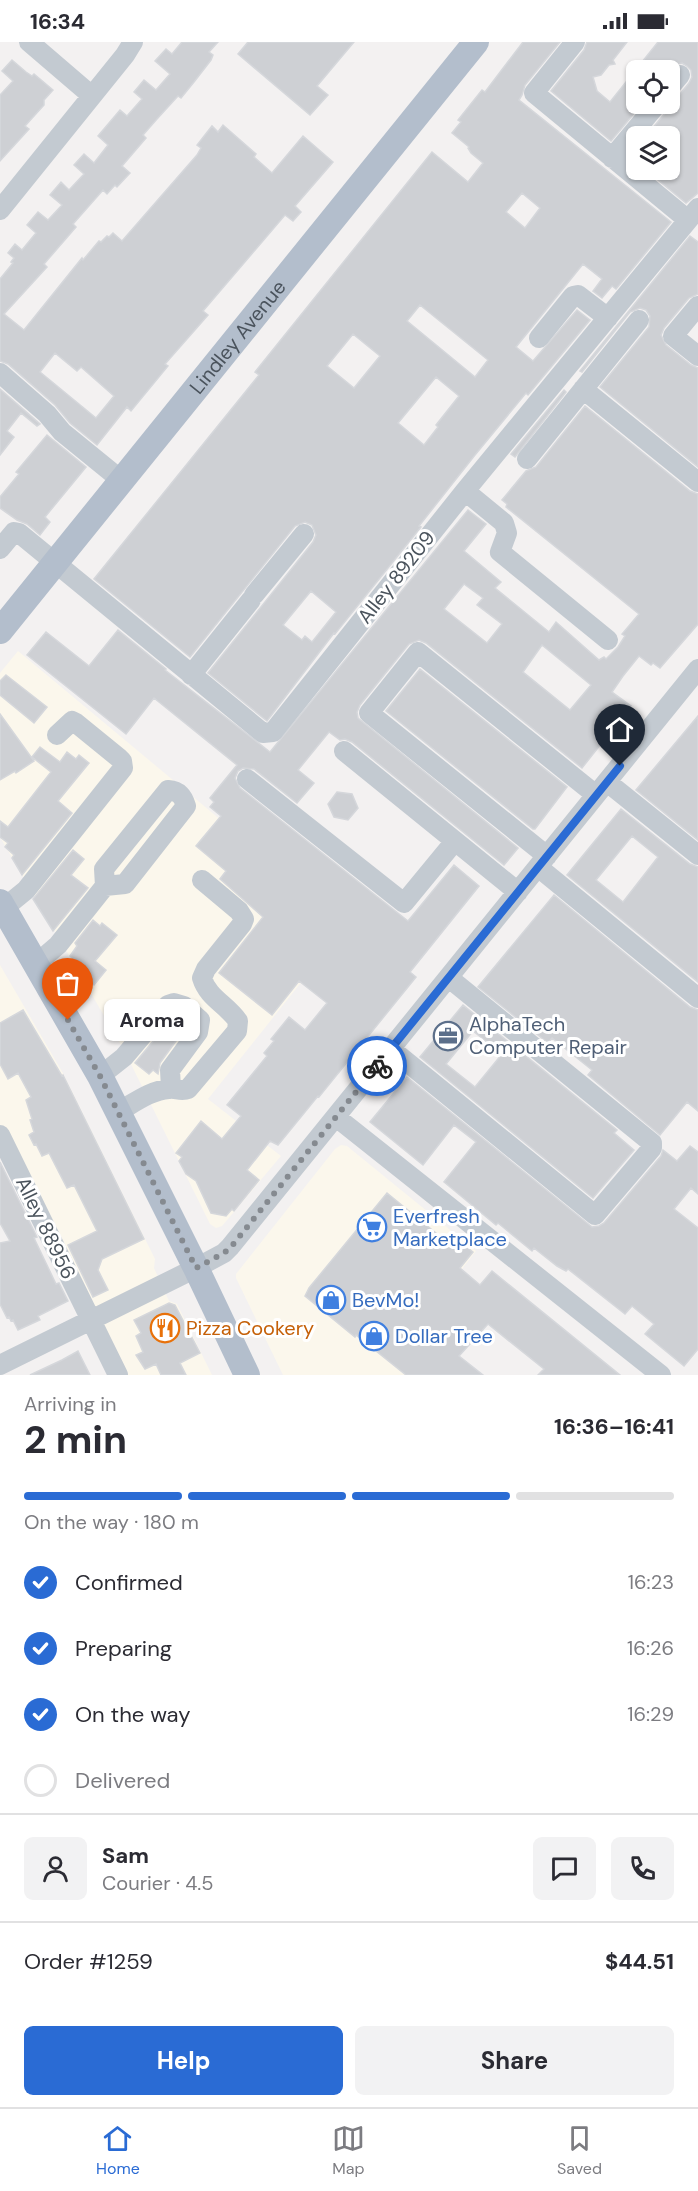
<!DOCTYPE html>
<meta charset="utf-8">
<style>
:root{--surface:#fff;--page:#f2f2f3;--text:#2b2b33;--muted:#7c7c81;--line:#e1e1e2;--accent:#2a6bd4}
body{margin:0;font-family:"DM Sans",sans-serif;background:var(--page);color:var(--text);height:100vh;display:flex;flex-direction:column;font-size:22px;white-space:nowrap}
*{box-sizing:border-box;margin:0}
p{font-size:20px;color:var(--muted)}
.icon{flex:none;width:33px;height:33px;fill:none;stroke:currentColor;stroke-width:2;stroke-linecap:round;stroke-linejoin:round}
.map{position:relative;height:1333px;overflow:hidden}
.sheet{display:flex;flex-direction:column;background:var(--surface);flex:1}
.sheet>*{flex:none}
.fabs{position:absolute;left:626px;top:18px;display:grid;gap:12px}
.fabs a{display:grid;place-items:center;width:54px;height:54px;border-radius:9px;background:var(--surface);box-shadow:0 2px 4px #0004;font-size:30px}
.pin{position:absolute;display:grid;place-items:center;width:51px;height:51px;color:#fff;margin:-62px -26px;border-radius:50% 50% 50% 0;rotate:-45deg;box-shadow:0 0 6px #0007}
.pin .icon{rotate:45deg}
.courier{position:absolute;display:grid;place-items:center;width:60px;height:60px;margin:-30px;border:4px solid #2a6bd4;border-radius:50%;background:#fff;color:#222;box-shadow:0 2px 8px #0007}
.bubble{position:absolute;height:42px;border-radius:9px;background:var(--surface);box-shadow:0 2px 4px #0004;font-size:20px;font-weight:700;line-height:42px;text-align:center}
.summary em{font-style:normal;font-weight:700}
.summary div{display:flex;flex-direction:column-reverse}
.summary{display:flex;align-items:center;justify-content:space-between;height:102px;padding:0 24px}
h1{font-size:39px;font-weight:700;line-height:45px}
.bar{display:grid;grid-template-columns:repeat(4,1fr);gap:9px 6px;align-content:center;height:72px;padding:0 24px}
.bar i{height:8px;border-radius:4px;background:var(--line)}
.bar .current{background:var(--accent)}
.bar p{grid-column:span 4}
.line{display:flex;align-items:center;gap:15px;padding:0 24px;border-top:2px solid var(--line)}
.line div{flex:1}
.round{display:grid;place-items:center;flex:none;width:63px;height:63px;border-radius:9px;background:var(--page)}
ol{padding:0 24px;list-style:none}
li{display:flex;align-items:center;gap:18px;height:66px}
li p{margin-inline-start:auto}
li .icon{padding:6px;border-radius:50%;background:var(--accent);color:#fff;stroke-width:4}
li:last-child{color:var(--muted)}
li i{width:33px;height:33px;border:3px solid var(--line);border-radius:50%}
.primary-button{display:flex;gap:12px;margin-top:auto;padding:12px 24px}
.primary-button a{flex:1;height:69px;border-radius:9px;background:var(--accent);color:#fff;font-size:24px;font-weight:700;line-height:69px;text-align:center}
.primary-button a+a{background:var(--page);color:var(--text)}
.status{display:flex;justify-content:space-between;align-items:center;height:42px;padding:0 30px;background:var(--surface);direction:ltr}
.status svg{height:16px;fill:currentColor}
.tab-bar{display:flex;justify-content:space-around;align-items:center;height:84px;border-top:2px solid var(--line);background:var(--surface);font-size:16px;color:var(--muted)}
.tab-bar a{display:grid;justify-items:center;gap:3px}
.tab-bar .current{color:var(--accent)}
.map>svg:first-child{display:block}
</style>
<div class="status"><b>16:34</b><svg viewBox="0 0 49 12"><path d="M0 12V9h3v3zM5 12V6h3v6zM10 12V3h3v9zM15 12V0h3v12zM26 1h20v11H26zM47 4h2v5h-2z"/></svg></div>
<div class="map">
<svg width="698" height="1333" viewBox="0 0 698 1333">
<rect width="100%" height="100%" fill="#f3f1f1"/>
<path fill="#fbf7ec" d="M18 609 347 883 208 1057 281 1114 222 1184 216 1186 210 1182 124 1008 0 795V631Z
M0 923 64 1033 155 1217 154 1226 169 1259 177 1262 212 1333H124L0 1083Z
M341 1103 347 1104 476 1209 419 1282 482 1333H283L236 1236V1232L335 1107Z"/>
<path fill="#ced0d4" stroke="#d5d7db" stroke-width="1.5" fill-rule="evenodd" d="M182 0H218L209 10 213 13 211 18 194 40 181 56 178 54 157 77 143 93 146 96 122 124 130 131 117 145 115 143 107 152 103 148 73 182 76 185 44 222 47 225 4 272 24 288 82 216 83 218 99 199 101 200 107 194 109 195 113 191 122 199 197 113 201 106 197 103 212 84 218 90 223 83 256 112 254 115 272 131 303 94 333 120 295 164 301 170 293 179 285 173 203 269 208 273 165 322 168 324 131 369 127 365 97 403 70 381 55 363 8 322 0 319V237L13 221 11 220 14 216 8 211 15 202 22 208 36 191 27 183 38 170 48 178 62 163 50 153 61 140 69 148 84 132 74 123 84 112 94 121 108 103 98 94 120 68 127 74 142 57 134 50 144 38 156 48 170 32 155 19 166 7 172 12ZM55 311 77 329 81 325 114 354 96 376 40 330Z
M248 0H354L317 44 328 53 310 73 238 12Z
M523 0H560L525 43 522 53 519 58 671 180 616 247 612 244 602 256 593 249 602 237 583 222 516 305 533 319 577 268 590 278 528 353 526 351 475 413 419 484 421 485 335 592 334 591 267 679 208 631 313 500 316 493 312 483 305 480 295 484 190 615 94 537 259 333 255 330 432 110 468 140 483 121 471 111 468 106 469 105 452 91 461 80 458 78 482 48 485 50ZM522 151 540 166 525 186 506 170ZM420 263 488 318 475 335 407 279ZM353 292 380 314 354 346 327 324ZM436 335 459 354 436 383 438 385 424 403 398 381ZM311 549 336 570 312 600 305 594 302 598 283 583Z
M587 0H627L613 18 615 22 609 23 601 33 593 35 597 49 610 60 658 0H698V151L686 161 646 128H669V94H646L666 70 669 62H672L689 41 692 35 691 28 687 24 682 21 675 22 668 28H636V62H642L611 99 551 49 584 8Z
M12 18 26 30 32 34 34 32 53 48 44 58V63L25 84 29 87 0 119V53L13 39 2 29Z
M690 194 698 200V252L689 256 664 286 661 293 666 303 691 323 698 326V425L600 345 649 285 650 274 646 268 640 266 630 270 582 330 580 329Z
M0 347 40 382 37 384 21 371 7 389 14 395 0 413Z
M564 348 566 350 515 415 511 412Z
M585 364 690 449 698 452V582L660 626 653 621 651 623 639 614 623 634 612 650 631 664 582 726 426 601 419 598 409 602 360 663 357 670 358 676 518 806 504 823 352 700 345 697 340 698 329 690 298 728 314 741 297 761 254 727 243 726 238 729 235 736 240 746 408 879 454 823 479 844 410 930 416 935 319 1055 318 1054 278 1103 270 1099 247 1128 259 1138 234 1169 232 1167 226 1174 211 1171 196 1139 186 1132 179 1119 182 1115 176 1111 201 1079 222 1097 241 1074 227 1063 267 1014 264 1011 274 999 271 997 289 975 305 988 327 961 299 939 272 973 219 931 263 875 220 837 226 829 196 804 221 774 210 765 214 760 210 756 237 723 154 656 126 692 27 613 46 590 89 624 118 588 166 627 165 628 270 710 468 468 486 482 464 509 501 540 495 546 549 590 556 580 599 618 604 615 606 617 618 605 625 594 622 592 639 572 506 465 507 462 502 458 526 429 536 425ZM464 542 483 556 477 563 502 582 487 601 444 567ZM542 603 591 643 570 668 523 630Z
M47 393 86 425 45 475 50 480 40 493 27 482 17 478 0 466V455L19 432 16 430Z
M420 627 567 745 535 787H533L386 669Z
M6 633 47 665 34 681 0 653V639Z
M0 672 34 719 16 731 15 729 0 738Z
M698 674V798L636 748Z
M40 705 60 720 67 710 76 717 79 713 89 721 58 759 72 771 22 833 12 816 14 813 5 805 8 801 0 795V779L8 785 51 730 32 715Z
M337 750 352 752 358 766 348 778 334 775 328 762Z
M621 767 690 822 698 825V940L567 833ZM632 794 658 815 623 860 596 838Z
M73 808 84 817 71 833 88 846 53 889 33 857Z
M554 853 690 965 698 968V1069L687 1060 660 1093 588 1033 592 1028 552 996 548 1001 478 945Z
M93 878 100 884 102 881 117 893 95 919 106 928 94 943 83 934 79 936 72 923 75 919 70 914 77 904 75 901Z
M463 963 617 1088 614 1091 634 1108 593 1156 420 1015ZM473 989 502 1012 475 1045 446 1022Z
M23 968 62 1034 63 1033 144 1197 102 1217 98 1228 108 1248 93 1255 68 1203 97 1189 74 1143 67 1146 49 1111 42 1114 36 1102 34 1103 29 1093 34 1090 30 1078 32 1077 26 1058 31 1055 18 1031 8 1037 0 1022V981Z
M168 981 181 992 160 1021 158 1032 153 1028 149 1032 135 1021Z
M407 1035 592 1185 599 1184 604 1181 661 1114 663 1108 677 1119 690 1104 698 1110V1152L691 1146 674 1167 698 1186V1307L684 1324 645 1292 654 1282 632 1264 625 1272 568 1227 566 1229 557 1224 534 1206 532 1209 498 1181 496 1183 444 1140 476 1100 454 1083 423 1123 370 1080Z
M0 1120 37 1195 34 1196 56 1242 59 1241 68 1259 38 1274 40 1278 18 1288 13 1278 11 1279 9 1275 7 1276 0 1262V1201L10 1199 0 1181Z
M387 1151 458 1209 463 1202 473 1210 460 1226 480 1243 492 1229 620 1333H538L544 1327 488 1282 459 1314 483 1333H406L356 1293 355 1295 305 1254 309 1246Z
M169 1261 175 1263 200 1311 180 1321 186 1333H161L156 1322 145 1327 136 1313 143 1310 136 1294 141 1291 134 1278Z
M78 1309 90 1333H30L62 1318Z"/>
<g fill="none" stroke-linecap="round" stroke-linejoin="round">
<path stroke="#c3cad1" stroke-width="20" d="M29 0 92 54
M575 0 534 51 688 178
M669 46 680 33
M612 116 657 62
M0 168 125 13 133 0
M698 264 673 294 698 314
M539 296 573 254 578 253 608 276
M0 331 47 372 62 390 121 438
M583 347 698 440
M527 417 639 278
M465 449 504 481 507 491 500 510 608 598
M0 507 14 490 19 491 263 691 273 690 465 449 698 166
M254 553 304 492
M191 633 251 558
M344 709 518 850
M247 737 404 861 455 799
M607 740 698 813
M547 814 369 671 418 610 596 753
M538 825 698 956
M4 866 26 848 123 726 122 719 119 716 76 681 72 679 57 693
M36 922 58 903 105 844 104 827 168 748C179 749 183 754 186 764L125 842 105 844
M391 1007 595 1173 652 1106V1101L449 936
M100 1034 124 1015 168 963 174 961 184 964 200 978 198 990 170 1028 171 1046
M118 1070C134 1061 151 1048 169 1047 176 1046 181 1050 188 1047L237 989 238 979C226 962 208 956 202 936L206 927 242 882 244 877 239 869 202 838
M336 1075 661 1333
M0 1093 118 1333
M0 1323 196 1226 224 1211 230 1205 698 627"/>
<g stroke="#b3becc" stroke-width="26">
<path id="s1" d="M0 589 476 0"/>
<path d="M0 860 100 1034 196 1226 247 1333"/>
</g>
</g>
<g fill="none" stroke-linecap="round" stroke-linejoin="round">
<path stroke="#858a90" stroke-width="6" stroke-dasharray="0 10.8" d="M68 978 100 1034 196 1226 224 1211 231 1205 377 1024"/>
<path stroke="#2a6bd4" stroke-width="8" d="M377 1024 620 724"/>
</g>
<defs>
<g id="office-ring" transform="scale(1.5)"><circle r="9.5" fill="#fff" stroke="#5c6f8a" stroke-width="1.5"/><path d="M-6-3h4V-5.5h4V-3h4V5H-6ZM-1-4.5V-3h2v-1.5ZM-6 0V1H6V0Z" fill="#5c6f8a"/></g>
<g id="supermarket-ring" transform="scale(1.5)"><circle r="9.5" fill="#fff" stroke="#3f7fe0" stroke-width="1.5"/><path d="M-6-5.5h2.5l.6 2H6L4.5 2H-2.5L-4.4-4H-6ZM-1.5 3.2a1.3 1.3 0 1 0 .1 0ZM3 3.2a1.3 1.3 0 1 0 .1 0Z" fill="#3f7fe0"/></g>
<g id="shop-ring" transform="scale(1.5)"><circle r="9.5" fill="#fff" stroke="#3f7fe0" stroke-width="1.5"/><path d="M-5-2.5h2.3a2.7 3.5 0 0 1 5.4 0H5L5.5 6h-11ZM-1.5-2.5h3a1.5 2.3 0 0 0-3 0Z" fill="#3f7fe0"/></g>
<g id="restaurant-ring" transform="scale(1.5)"><circle r="9.5" fill="#fff" stroke="#e8710a" stroke-width="1.5"/><path d="M-5-6h1v4h1v-4h1v4h1v-4h1v5L-1.5 .5V6h-2V.5L-5-1ZM5-6V6H3V1.5H1.5Q1.5-4 5-6Z" fill="#e8710a"/></g>
</defs>
<g fill-rule="evenodd">
<use href="#office-ring" x="448" y="994"/>
<use href="#supermarket-ring" x="372" y="1185"/>
<use href="#shop-ring" x="331" y="1258"/>
<use href="#restaurant-ring" x="165" y="1286"/>
<use href="#shop-ring" x="374" y="1294"/>
</g>
<g text-anchor="middle" dominant-baseline="central" stroke-width="6" stroke-linejoin="round" paint-order="stroke">
<g font-size="20" fill="#4a535c" stroke="#fff">
<text stroke="none"><textPath href="#s1" startOffset="378">Lindley Avenue</textPath></text>
<text transform="translate(396 535) rotate(-52)">Alley 89209</text>
<text transform="translate(46 1186) rotate(64)">Alley 88956</text>
</g>
<g font-size="20" fill="#4e5e75" stroke="#fff" text-anchor="start">
<text x="469" y="982">AlphaTech<tspan x="469" dy="23">Computer Repair</tspan></text>
</g>
<g font-size="20" fill="#366cbe" stroke="#fff" text-anchor="start">
<text x="393" y="1174">Everfresh<tspan x="393" dy="23">Marketplace</tspan></text>
<text x="352" y="1258">BevMo!</text>
<text x="395" y="1294">Dollar Tree</text>
</g>
<g font-size="20" fill="#c56008" stroke="#fff" text-anchor="start">
<text x="186" y="1286">Pizza Cookery</text>
</g>
</g>
</svg>
<div class="fabs">
<a><svg class="icon" aria-label="locate" viewBox="0 0 24 24"><circle cx="12" cy="12" r="6"/><path d="M12 2v4M12 18v4M2 12h4M18 12h4"/></svg></a>
<a><svg class="icon" aria-label="layers" viewBox="0 0 24 24"><path d="M12 4l9 5-9 5-9-5zM3 14l9 5 9-5"/></svg></a>
</div>
<div class="pin" style="left:68px;top:978px;background:#ea580c"><svg class="icon" aria-label="bag" viewBox="0 0 24 24"><path d="M5 8h14l-1 12H6zM9 8a3 3 0 0 1 6 0"/></svg></div>
<div class="pin" style="left:620px;top:724px;background:#1f2937"><svg class="icon" aria-label="home" viewBox="0 0 24 24"><path d="M3 11l9-7 9 7M6 9v11h12V9"/></svg></div>
<div class="courier" style="left:377px;top:1024px"><svg class="icon" aria-label="bike" viewBox="0 0 24 24"><circle cx="6" cy="16" r="4"/><circle cx="18" cy="16" r="4"/><path d="M6 16l4-8h5l3 8M10 8l3 8H6M13 5h3"/></svg></div>
<div class="bubble" style="left:104px;top:957px;width:96px">Aroma</div>
</div>
<section class="sheet">
<div class="summary"><div><h1>2 min</h1><p>Arriving in</p></div><em>16:36–16:41</em></div>
<div class="bar"><i class="current"></i><i class="current"></i><i class="current"></i><i></i><p>On the way · 180 m</p></div>
<ol>
<li><svg class="icon" aria-label="check" viewBox="0 0 24 24"><path d="M5 12l5 5 9-10"/></svg>Confirmed<p>16:23</p></li>
<li><svg class="icon" aria-label="check" viewBox="0 0 24 24"><path d="M5 12l5 5 9-10"/></svg>Preparing<p>16:26</p></li>
<li><svg class="icon" aria-label="check" viewBox="0 0 24 24"><path d="M5 12l5 5 9-10"/></svg>On the way<p>16:29</p></li>
<li><i></i>Delivered</li>
</ol>
<div class="line" style="height:108px"><a class="round"><svg class="icon" aria-label="person" viewBox="0 0 24 24"><circle cx="12" cy="8" r="4"/><path d="M4 21q1-7 8-7t8 7"/></svg></a><div><b>Sam</b><p>Courier · 4.5</p></div><a class="round"><svg class="icon" aria-label="chat" viewBox="0 0 24 24"><path d="M4 5h16v11H9l-5 4z"/></svg></a><a class="round"><svg class="icon" aria-label="phone" viewBox="0 0 24 24"><path d="M5 4h4l2 5-3 2q2 4 5 5l2-3 5 2v4C11 20 4 13 5 4z"/></svg></a></div>
<div class="line" style="height:78px"><div>Order #1259</div><b>$44.51</b></div>
<div class="primary-button"><a>Help</a><a>Share</a></div>
</section>
<nav class="tab-bar">
<a class="current"><svg class="icon" aria-label="home" viewBox="0 0 24 24"><path d="M3 11l9-7 9 7M6 9v11h12V9"/></svg>Home</a>
<a><svg class="icon" aria-label="map" viewBox="0 0 24 24"><path d="M3 6l6-2 6 2 6-2v14l-6 2-6-2-6 2zM9 4v14M15 6v14"/></svg>Map</a>
<a><svg class="icon" aria-label="saved" viewBox="0 0 24 24"><path d="M7 4h10v16l-5-4-5 4z"/></svg>Saved</a>
</nav>
